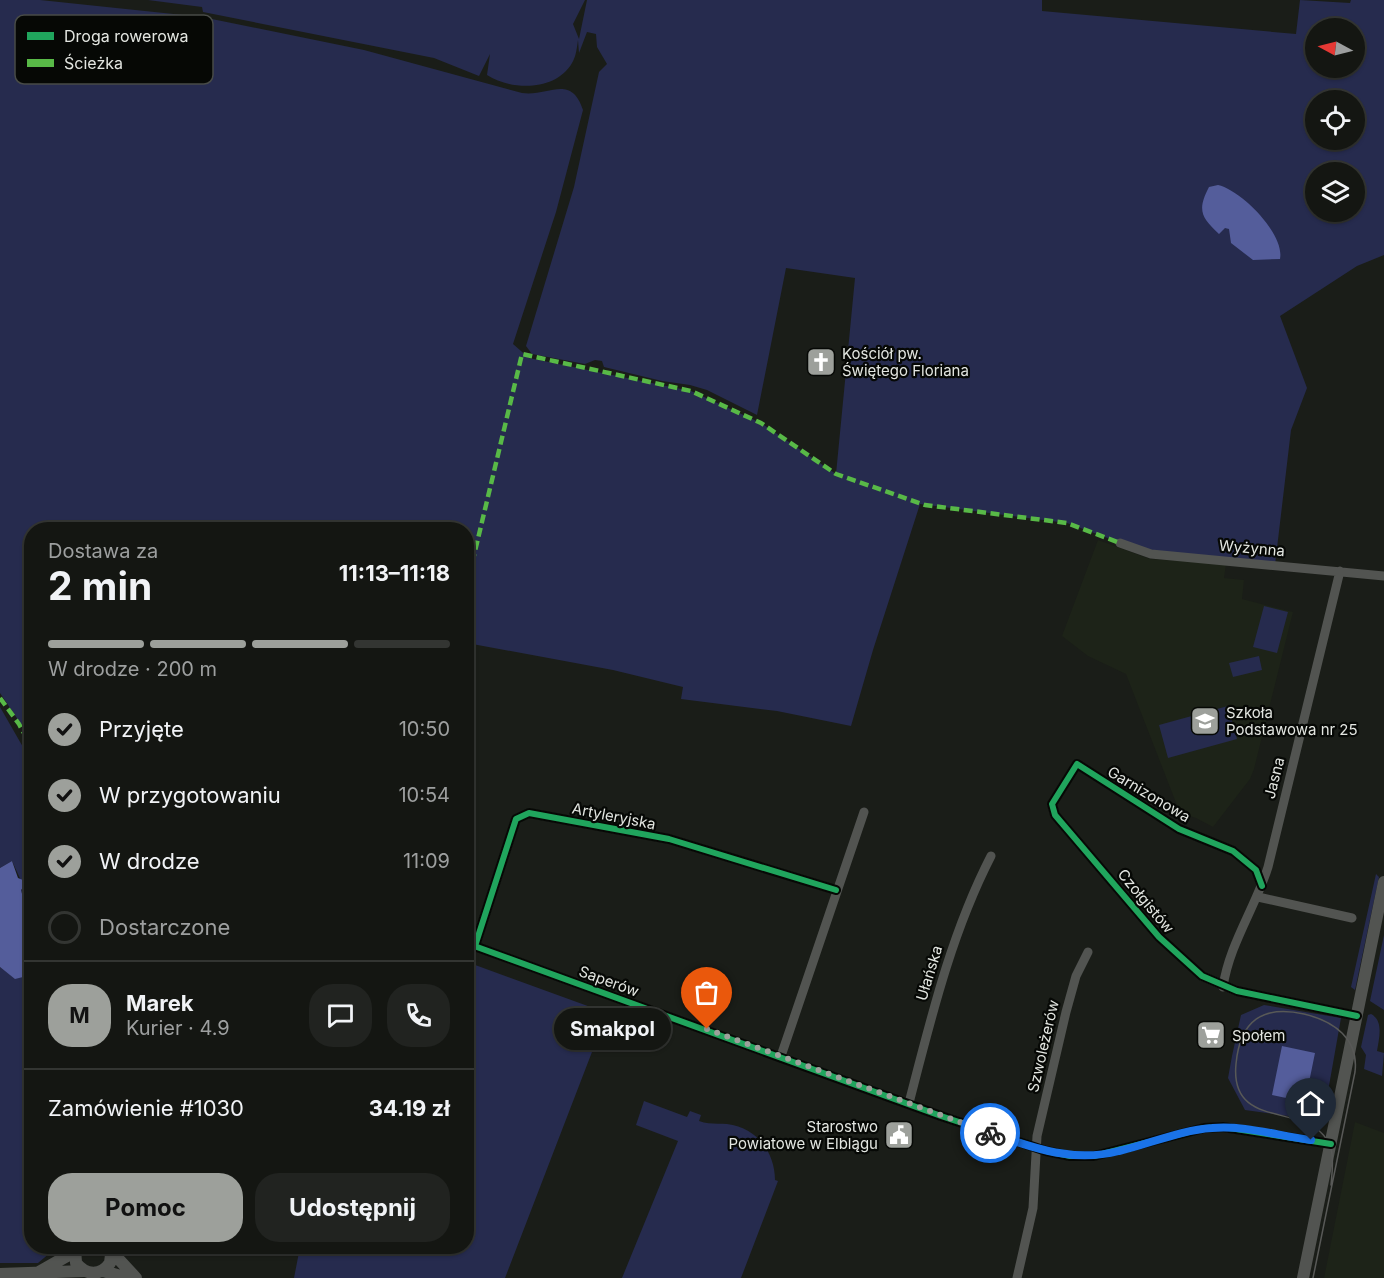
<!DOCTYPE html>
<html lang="pl">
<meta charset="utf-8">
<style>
:root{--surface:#141612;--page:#212320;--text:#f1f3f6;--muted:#9d9f9f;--line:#333532;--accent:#9da09b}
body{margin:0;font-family:Inter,sans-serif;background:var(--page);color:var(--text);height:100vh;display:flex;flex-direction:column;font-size:22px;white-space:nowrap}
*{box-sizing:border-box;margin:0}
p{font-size:20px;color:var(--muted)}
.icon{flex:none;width:33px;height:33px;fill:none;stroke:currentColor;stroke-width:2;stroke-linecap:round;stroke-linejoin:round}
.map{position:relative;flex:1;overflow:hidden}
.panel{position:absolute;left:24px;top:522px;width:450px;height:732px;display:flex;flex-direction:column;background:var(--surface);border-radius:24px;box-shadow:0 2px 4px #0004,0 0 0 2px var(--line)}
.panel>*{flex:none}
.needle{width:39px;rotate:277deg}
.buttons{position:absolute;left:1305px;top:18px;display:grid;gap:12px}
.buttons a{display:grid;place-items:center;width:60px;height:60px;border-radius:50%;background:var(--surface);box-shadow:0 2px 4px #0004,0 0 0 2px var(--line);font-size:30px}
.pin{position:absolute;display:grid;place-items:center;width:51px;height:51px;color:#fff;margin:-62px -26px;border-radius:50% 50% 50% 0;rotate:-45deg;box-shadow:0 0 6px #0007}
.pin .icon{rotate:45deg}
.courier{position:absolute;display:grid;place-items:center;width:60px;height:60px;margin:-30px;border:4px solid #1a73e8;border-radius:50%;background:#fff;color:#222;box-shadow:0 2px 8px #0007}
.bubble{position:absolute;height:42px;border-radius:21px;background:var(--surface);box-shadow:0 2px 4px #0004,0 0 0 2px var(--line);font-size:20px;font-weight:700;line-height:42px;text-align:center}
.headline em{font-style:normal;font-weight:700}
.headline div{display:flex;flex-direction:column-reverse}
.headline{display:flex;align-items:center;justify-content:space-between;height:102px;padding:0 24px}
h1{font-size:39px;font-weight:700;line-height:45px}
.bar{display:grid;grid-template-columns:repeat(4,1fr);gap:9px 6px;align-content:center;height:72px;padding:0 24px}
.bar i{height:8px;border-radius:4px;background:var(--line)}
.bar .current{background:var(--accent)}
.bar p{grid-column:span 4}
.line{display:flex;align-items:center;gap:15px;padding:0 24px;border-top:2px solid var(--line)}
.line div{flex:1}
.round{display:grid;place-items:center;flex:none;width:63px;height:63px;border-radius:24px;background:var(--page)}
ol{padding:0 24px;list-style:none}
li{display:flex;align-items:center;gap:18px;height:66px}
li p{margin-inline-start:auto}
li .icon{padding:6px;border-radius:50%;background:var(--accent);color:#111;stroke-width:4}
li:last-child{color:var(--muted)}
li i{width:33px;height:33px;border:3px solid var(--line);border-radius:50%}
.cta{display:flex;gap:12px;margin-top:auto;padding:12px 24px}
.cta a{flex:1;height:69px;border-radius:24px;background:var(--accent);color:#111;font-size:24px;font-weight:700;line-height:69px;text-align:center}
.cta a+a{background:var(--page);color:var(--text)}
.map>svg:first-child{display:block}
</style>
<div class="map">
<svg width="1384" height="1278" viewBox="0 0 1384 1278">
<rect width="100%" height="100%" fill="#1a1d18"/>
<path fill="#1d2318" d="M1098 540 1150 559 1226 564 1224 578 1244 580 1242 599 1293 612 1254 769 1250 779 1213 827 1196 818 1180 813 1126 674 1088 656 1062 636Z
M1355 1122 1384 1133V1278H1324Z"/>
<path fill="#262b4e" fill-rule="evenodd" d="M0 0H40L202 17 364 50 522 93C548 97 571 73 583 110L556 212 513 344 529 358 691 391 761 423 836 474 855 278 786 268 757 415 707 390 690 385 662 381 604 367 602 361 595 360 585 364 532 354 526 346 574 187 599 72 607 64 597 47 596 34 587 32 579 53 578 40C577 47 576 57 572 63 556 91 512 91 487 75L490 54 479 76 434 58 203 12 202 7 148 0H585L573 24 579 39 587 0H1042V11L1296 34 1300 0 1350 3 1351 0H1384V255L1357 266 1280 316 1307 388 1291 430 1275 565 1151 554 1067 523 920 504 873 650 851 726 777 711 681 699 683 687 613 670 467 643 466 530H32L31 739 0 693ZM1316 28H1354V68H1316ZM1316 100H1354V140H1316ZM1316 172H1354V212H1316Z
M1264 606 1288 612 1277 653 1253 647Z
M1259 656 1262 670 1233 677 1229 663Z
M1228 706 1237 739 1168 758 1159 725Z
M0 707 31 761V928L21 890 24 887 12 861 0 868Z
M1376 874 1379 877 1355 990 1351 987Z
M1384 935V1010L1370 1001Z
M467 962 607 1013 505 1278H294L300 1247 466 1246Z
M0 967 15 978 31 975 32 1246 57 1247 38 1263H0Z
M1264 1005 1341 1018 1324 1114 1317 1124 1303 1118 1245 1110 1228 1078 1232 1056 1241 1015Z
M1371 1014C1384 1021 1379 1038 1377 1051L1384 1053 1382 1076 1364 1069 1366 1055 1361 1047 1368 1015Z
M644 1101 687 1117 690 1111 701 1115 699 1121C709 1125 717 1123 727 1124 756 1127 775 1152 775 1180L778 1181 741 1278H622L678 1141 636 1125Z"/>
<path fill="#545d9b" d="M1218 185C1241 190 1285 234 1280 259L1253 260 1231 243 1229 229 1225 228 1219 234C1201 217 1197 210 1209 187Z
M12 861 18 878 28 882 21 890 31 928V975L15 979 0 967V868Z
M1282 1046 1315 1053 1305 1102 1272 1095Z"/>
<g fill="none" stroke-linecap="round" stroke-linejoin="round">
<path stroke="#525451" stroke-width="9" d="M1120 543 1151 554 1384 576
M1262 886 1256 870 1233 851 1179 829 1077 764 1052 804 1055 815 1159 937 1202 976 1237 991 1357 1016
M1258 897 1352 918
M466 943 941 1116 1046 1151 1070 1156H1094L1204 1128 1223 1127 1331 1144
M475 946 516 819 529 813 669 839 836 890
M1223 987C1229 945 1255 908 1268 867L1340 571
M781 1056 864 812
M909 1103C931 1018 951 934 991 856
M1017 1278 1033 1208 1037 1136 1066 1012 1076 976 1088 952"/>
<path stroke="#525451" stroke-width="12" d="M75 1246 76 1263C86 1276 101 1276 110 1263L112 1246
M113 1253 136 1278
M103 1271 128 1278
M39 1272 74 1252
M0 1274 84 1271
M1303 1278 1384 882"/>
<path stroke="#585957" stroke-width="1.5" d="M1313 1278 1355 1072C1359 1039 1334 1021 1304 1014 1263 1005 1240 1020 1236 1064 1229 1135 1316 1098 1331 1149 1334 1160 1332 1173 1331 1185"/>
<path stroke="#58b947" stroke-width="4.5" stroke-dasharray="9 4.5" stroke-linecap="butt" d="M466 589 522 354 691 391 761 423 836 474 925 505 1067 523 1120 543
M0 698 19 724 32 748"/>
<g stroke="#060805" stroke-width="10">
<path id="cycleway" d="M1262 886 1256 870 1233 851 1179 829 1077 764 1052 804 1055 815 1159 937 1202 976 1237 991 1357 1016
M466 943 941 1116 1046 1151 1070 1156H1094L1204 1128 1223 1127 1331 1144
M475 946 516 819 529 813 669 839 836 890"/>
</g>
<use href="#cycleway" stroke="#20a55d" stroke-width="6"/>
</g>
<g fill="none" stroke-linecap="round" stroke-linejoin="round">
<path stroke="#9da09b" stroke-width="6" stroke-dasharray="0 10.8" d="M707 1029 990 1133"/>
<path stroke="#1a73e8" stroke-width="8" d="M990 1133C1033 1148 1073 1163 1119 1151 1149 1144 1181 1130 1212 1128 1245 1125 1278 1136 1311 1140"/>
</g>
<defs>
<g id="church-square" transform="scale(1.5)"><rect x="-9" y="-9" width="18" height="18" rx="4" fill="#9da09b" stroke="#060805"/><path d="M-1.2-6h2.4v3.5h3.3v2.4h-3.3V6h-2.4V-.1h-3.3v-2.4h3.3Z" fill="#fff"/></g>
<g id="school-square" transform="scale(1.5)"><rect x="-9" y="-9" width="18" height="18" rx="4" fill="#9da09b" stroke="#060805"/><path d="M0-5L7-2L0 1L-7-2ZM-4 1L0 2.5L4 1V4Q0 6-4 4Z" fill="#fff"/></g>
<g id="supermarket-square" transform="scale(1.5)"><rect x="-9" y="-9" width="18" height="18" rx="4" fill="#9da09b" stroke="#060805"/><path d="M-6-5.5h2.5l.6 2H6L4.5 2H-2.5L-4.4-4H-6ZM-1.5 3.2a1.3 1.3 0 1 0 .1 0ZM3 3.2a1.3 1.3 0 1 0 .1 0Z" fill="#fff"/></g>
<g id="civic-square" transform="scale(1.5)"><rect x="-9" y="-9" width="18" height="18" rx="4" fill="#9da09b" stroke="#060805"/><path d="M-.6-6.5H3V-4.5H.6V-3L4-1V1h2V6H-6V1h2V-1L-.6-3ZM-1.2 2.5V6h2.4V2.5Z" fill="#fff"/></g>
</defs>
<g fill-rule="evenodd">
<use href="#church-square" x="821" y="362"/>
<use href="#school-square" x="1205" y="721"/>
<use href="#supermarket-square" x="1211" y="1035"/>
<use href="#civic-square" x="899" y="1135"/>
</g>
<g text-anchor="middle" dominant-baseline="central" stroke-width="4.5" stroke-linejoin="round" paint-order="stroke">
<g font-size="15" fill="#e3e6e1" stroke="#060805" text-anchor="start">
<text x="842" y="353">Kościół pw.<tspan x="842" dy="17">Świętego Floriana</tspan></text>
<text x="1226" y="712">Szkoła<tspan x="1226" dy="17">Podstawowa nr 25</tspan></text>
<text x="1232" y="1035">Społem</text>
<text x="878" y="1126" text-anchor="end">Starostwo<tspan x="878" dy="17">Powiatowe w Elblągu</tspan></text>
</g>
<g font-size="15" fill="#e3e6e1" stroke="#060805">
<text transform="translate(1252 548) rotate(5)">Wyżynna</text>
<text transform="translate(1274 778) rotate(-76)">Jasna</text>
<text transform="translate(1149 794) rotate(31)">Garnizonowa</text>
<text transform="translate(614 816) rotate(11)">Artyleryjska</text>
<text transform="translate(1146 901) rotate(50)">Czołgistów</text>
<text transform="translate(929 973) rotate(-73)">Ułańska</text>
<text transform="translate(609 981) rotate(20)">Saperów</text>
<text transform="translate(1043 1046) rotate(-77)">Szwoleżerów</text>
</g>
</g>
<rect x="15" y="15" width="198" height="69" rx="9" fill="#060805" stroke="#484b47" stroke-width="1.5"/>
<rect x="27" y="32" width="27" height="8" fill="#20a55d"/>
<rect x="27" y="59" width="27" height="8" fill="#58b947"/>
<g font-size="16" fill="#e3e6e1">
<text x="64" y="42">Droga rowerowa</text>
<text x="64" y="69">Ścieżka</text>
</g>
</svg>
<div class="buttons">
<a><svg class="needle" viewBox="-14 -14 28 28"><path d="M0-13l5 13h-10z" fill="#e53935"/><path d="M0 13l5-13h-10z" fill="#9d9f9f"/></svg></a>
<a><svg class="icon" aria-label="locate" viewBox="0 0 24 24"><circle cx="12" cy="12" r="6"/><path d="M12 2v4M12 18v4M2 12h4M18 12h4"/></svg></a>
<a><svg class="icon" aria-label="layers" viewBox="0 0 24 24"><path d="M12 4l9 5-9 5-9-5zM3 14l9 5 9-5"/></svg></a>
</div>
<div class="pin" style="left:707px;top:1029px;background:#ea580c"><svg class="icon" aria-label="bag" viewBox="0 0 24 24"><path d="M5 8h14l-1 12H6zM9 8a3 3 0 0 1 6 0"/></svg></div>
<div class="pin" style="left:1311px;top:1140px;background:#1f2937"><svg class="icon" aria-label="home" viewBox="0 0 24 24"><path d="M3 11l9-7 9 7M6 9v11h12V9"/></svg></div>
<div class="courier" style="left:990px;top:1133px"><svg class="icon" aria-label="bike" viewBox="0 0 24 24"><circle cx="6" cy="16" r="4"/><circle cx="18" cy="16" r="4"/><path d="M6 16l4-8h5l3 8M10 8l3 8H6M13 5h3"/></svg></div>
<div class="bubble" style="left:554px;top:1008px;width:117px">Smakpol</div>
<section class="panel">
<div class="headline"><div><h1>2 min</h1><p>Dostawa za</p></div><em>11:13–11:18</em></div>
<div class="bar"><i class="current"></i><i class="current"></i><i class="current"></i><i></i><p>W drodze · 200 m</p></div>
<ol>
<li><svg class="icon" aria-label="check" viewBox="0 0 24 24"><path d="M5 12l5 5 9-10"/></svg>Przyjęte<p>10:50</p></li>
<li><svg class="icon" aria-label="check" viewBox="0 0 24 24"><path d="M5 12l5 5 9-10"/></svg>W przygotowaniu<p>10:54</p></li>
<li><svg class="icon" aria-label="check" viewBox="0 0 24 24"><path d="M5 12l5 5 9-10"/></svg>W drodze<p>11:09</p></li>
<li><i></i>Dostarczone</li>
</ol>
<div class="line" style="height:108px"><b class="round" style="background:var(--accent);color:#111">M</b><div><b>Marek</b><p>Kurier · 4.9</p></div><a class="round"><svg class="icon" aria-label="chat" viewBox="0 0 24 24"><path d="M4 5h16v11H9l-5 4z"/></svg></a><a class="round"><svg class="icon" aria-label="phone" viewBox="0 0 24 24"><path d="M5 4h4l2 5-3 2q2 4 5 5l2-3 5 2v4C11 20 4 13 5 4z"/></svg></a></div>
<div class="line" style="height:78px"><div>Zamówienie #1030</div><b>34.19 zł</b></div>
<div class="cta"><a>Pomoc</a><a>Udostępnij</a></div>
</section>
</div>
